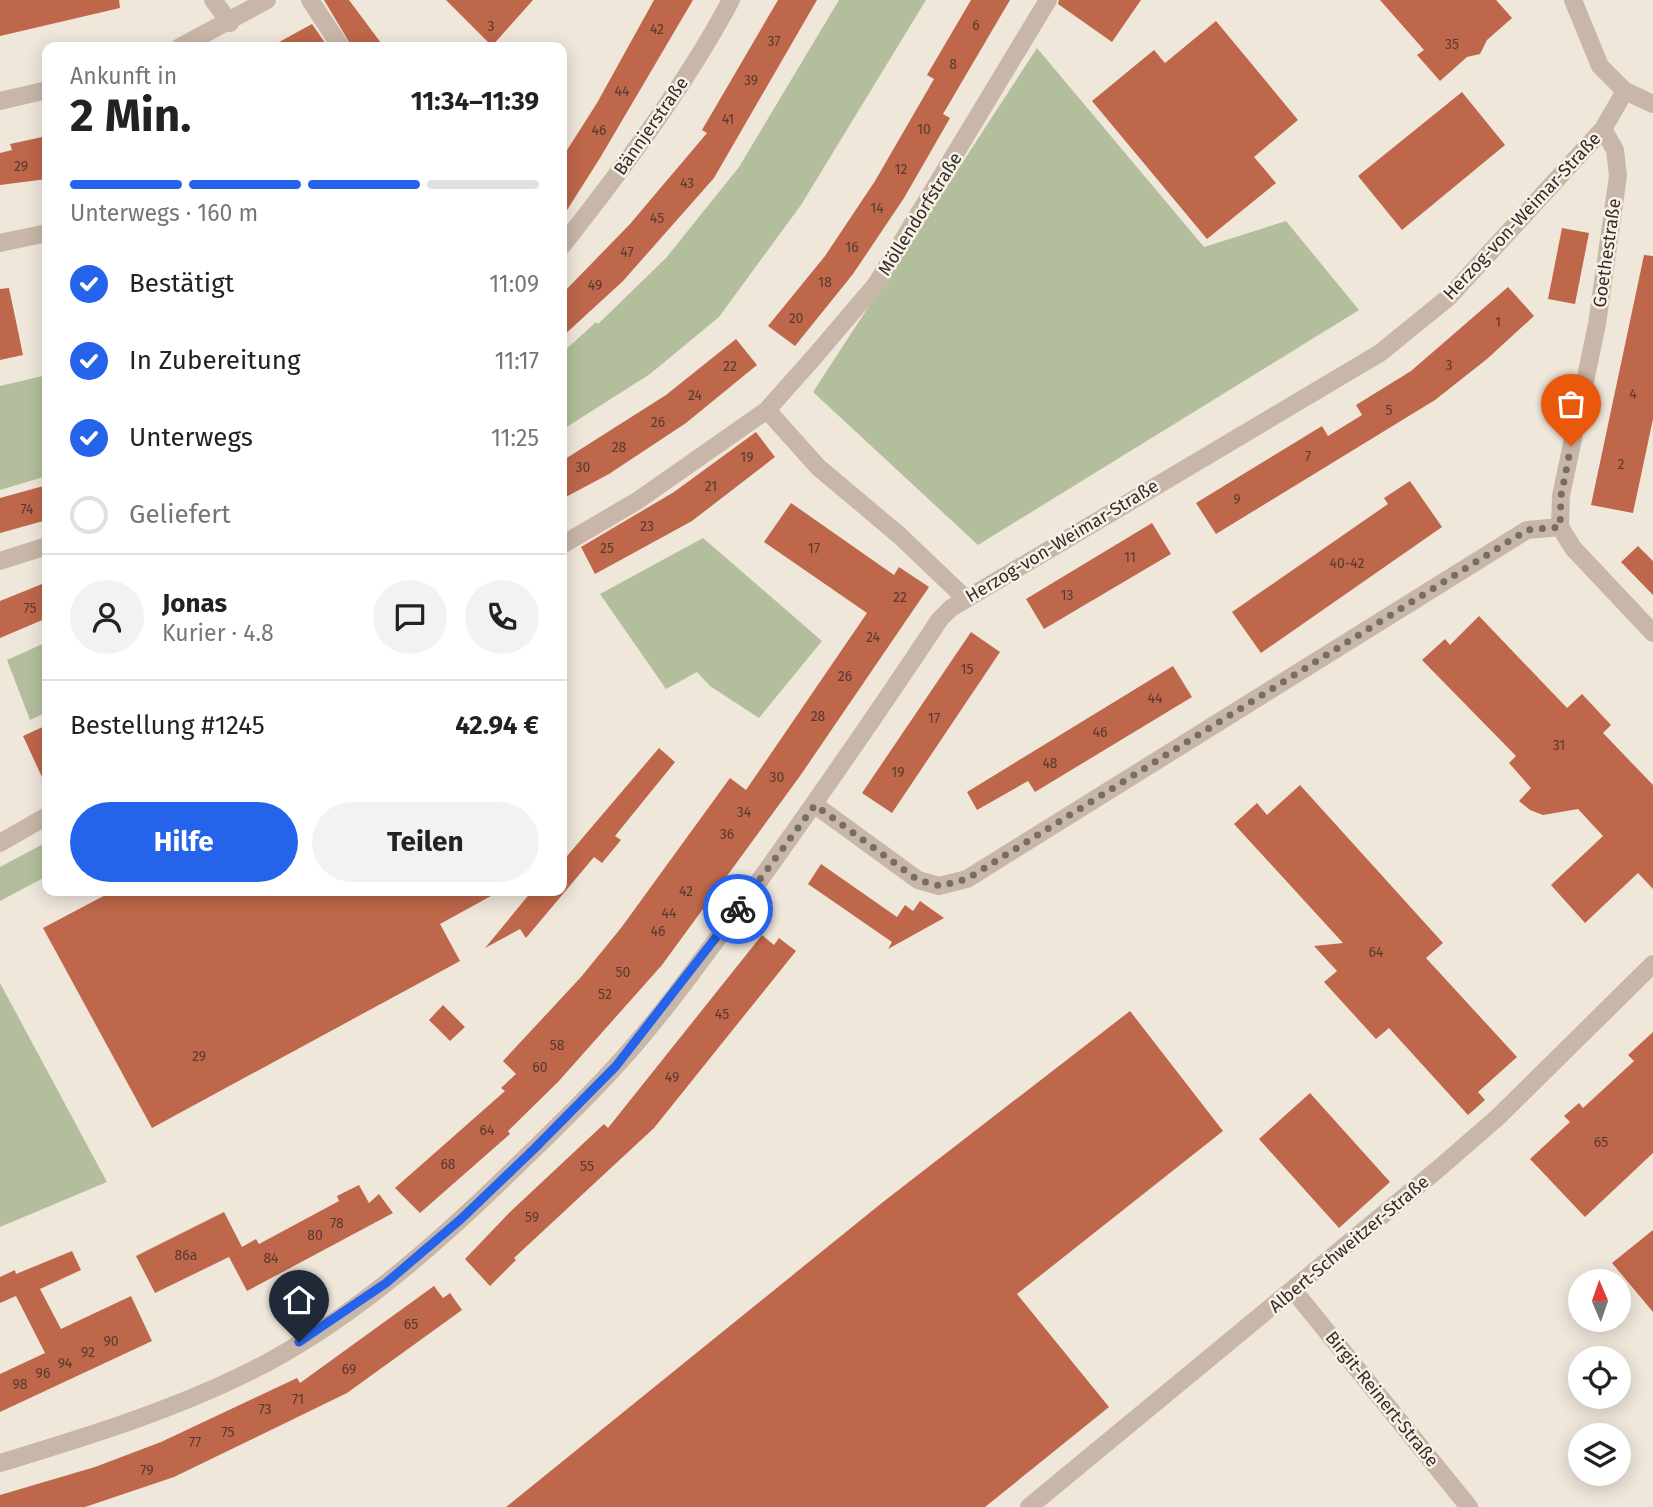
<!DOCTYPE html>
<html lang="de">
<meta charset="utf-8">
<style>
:root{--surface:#fff;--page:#f2f2f2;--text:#222;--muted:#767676;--line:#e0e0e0;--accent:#2563eb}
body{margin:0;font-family:"Fira Sans",sans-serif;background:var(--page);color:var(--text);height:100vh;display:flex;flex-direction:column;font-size:26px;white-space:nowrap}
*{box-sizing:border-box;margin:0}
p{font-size:23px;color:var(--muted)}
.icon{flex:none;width:38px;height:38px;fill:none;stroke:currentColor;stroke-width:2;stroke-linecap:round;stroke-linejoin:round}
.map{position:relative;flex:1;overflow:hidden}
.details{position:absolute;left:42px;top:42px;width:525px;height:854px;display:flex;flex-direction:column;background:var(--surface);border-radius:14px;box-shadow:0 4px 18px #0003}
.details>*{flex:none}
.needle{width:46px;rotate:358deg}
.tools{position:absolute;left:1568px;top:1269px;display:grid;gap:14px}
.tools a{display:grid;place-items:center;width:63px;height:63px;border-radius:50%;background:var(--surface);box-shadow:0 4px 18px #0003;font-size:35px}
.pin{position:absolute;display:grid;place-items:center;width:60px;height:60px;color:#fff;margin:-72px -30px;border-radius:50% 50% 50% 0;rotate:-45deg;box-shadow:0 0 7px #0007}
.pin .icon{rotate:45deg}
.courier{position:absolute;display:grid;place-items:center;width:70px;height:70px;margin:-35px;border:5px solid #2563eb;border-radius:50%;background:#fff;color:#222;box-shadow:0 2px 9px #0007}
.head em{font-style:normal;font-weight:700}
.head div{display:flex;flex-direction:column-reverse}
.head{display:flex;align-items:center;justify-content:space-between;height:119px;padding:0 28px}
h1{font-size:46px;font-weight:700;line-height:52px}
.bar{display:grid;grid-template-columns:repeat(4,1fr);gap:10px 7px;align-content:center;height:84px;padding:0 28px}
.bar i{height:9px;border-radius:5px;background:var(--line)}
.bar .active{background:var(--accent)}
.bar p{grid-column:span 4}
.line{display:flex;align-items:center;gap:18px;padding:0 28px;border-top:2px solid var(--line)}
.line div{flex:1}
.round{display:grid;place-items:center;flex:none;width:74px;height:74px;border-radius:37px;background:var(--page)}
ol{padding:0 28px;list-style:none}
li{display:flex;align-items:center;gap:21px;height:77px}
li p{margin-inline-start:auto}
li .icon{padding:7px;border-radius:50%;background:var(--accent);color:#fff;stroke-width:4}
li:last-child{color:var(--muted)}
li i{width:38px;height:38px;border:4px solid var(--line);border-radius:50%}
.button{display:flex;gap:14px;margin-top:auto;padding:14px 28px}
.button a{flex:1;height:80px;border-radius:42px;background:var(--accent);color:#fff;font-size:28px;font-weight:700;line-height:80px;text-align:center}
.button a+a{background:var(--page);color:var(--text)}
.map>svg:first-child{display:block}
</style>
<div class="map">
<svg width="1653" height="1507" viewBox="0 0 1653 1507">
<rect width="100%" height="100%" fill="#f0e7db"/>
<path fill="#b3bf9c" d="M839 0H926L801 205 719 317 650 374 562 430V353L596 322 598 324 666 258 739 167Z
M1037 48 1204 247 1286 221 1359 310 978 545 813 392Z
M47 375V476L0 490V386Z
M703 538 822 641 759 718 710 686 697 672 666 689 600 594Z
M47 642V712L30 720 7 660Z
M47 842V876L0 901V867Z
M0 983 107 1182 0 1227Z"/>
<path fill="#bf674a" d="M0 0H119L120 8 0 36Z
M324 0H349L384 47H352Z
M446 0H533L492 46Z
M654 0H693L600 158 562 218V158L597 103Z
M778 0H817L714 178 623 281 562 337V294L630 224 707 133 702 130Z
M971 0H1010L943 114 950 118 904 198 853 274 795 346 768 326 825 256 875 181 934 79 927 75Z
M1059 0H1141L1112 42 1058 4Z
M1380 0H1496L1512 18 1487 40 1480 54 1467 57 1440 81 1417 55 1424 50Z
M1216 21 1298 120 1254 157 1276 183 1207 239 1092 101 1154 50 1165 63Z
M312 24 328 47H270Z
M1462 92 1505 145 1402 230 1358 176Z
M47 136V179L0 185V153L12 150 10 144Z
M1562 228 1589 233 1575 304 1548 299Z
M1644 255 1653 256V419L1633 513 1591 505Z
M1508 287 1534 316 1487 359 1435 400 1216 534 1196 503 1322 426 1328 436 1362 415 1356 405 1411 371Z
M9 288 23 355 0 360V289Z
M736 339 757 365 686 423 609 474 562 499V461L666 395Z
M756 432 775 457 692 521 595 574 581 547 674 492Z
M1410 481 1442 527 1261 653 1232 612 1388 504 1384 498Z
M47 485V520L0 533V498Z
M791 503 894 575 899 567 929 587 800 776 662 965 558 1082 508 1131 510 1134 420 1213 395 1188 505 1091 501 1088 516 1074 503 1061 581 977 621 928 730 778 746 790 867 613 764 542Z
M1152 523 1171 554 1044 629 1026 599Z
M1638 546 1653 561V595L1621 562Z
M47 582V618L0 638V601Z
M1479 616 1567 708 1582 694 1611 725 1603 733 1653 785V889L1638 873 1585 923 1551 885 1603 836 1578 809 1543 815 1530 810 1519 801 1531 788 1509 763 1516 756 1422 660 1445 639 1450 645Z
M971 632 1000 652 892 813 862 793Z
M1173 666 1192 697 1035 792 1028 781 977 810 967 792Z
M47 725V788L23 736Z
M659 748 675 762 615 836 621 840 602 863 594 857 526 938 520 929 485 948 532 891H562V862Z
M1300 785 1443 943 1426 958 1517 1057 1478 1092 1485 1100 1468 1115 1389 1028 1376 1039 1324 982 1337 971 1314 946 1343 943 1234 824 1257 803 1267 815Z
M821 864 897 917 905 905 913 911 920 901 944 918 888 949 892 942 808 884Z
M113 891H500L440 924 460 961 152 1128 43 928Z
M762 935 774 945 779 938 796 951 654 1128 514 1258 516 1260 490 1286 465 1259 510 1212 604 1124 608 1128Z
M443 1005 465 1027 450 1041 429 1020Z
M1130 1011 1223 1131 1017 1294 1109 1407 985 1507H506L883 1202Z
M1653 1032V1153L1585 1217 1530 1159 1570 1122 1564 1116 1579 1103 1583 1108 1634 1061 1628 1055Z
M1310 1093 1390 1182 1339 1228 1259 1139Z
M359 1185 369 1203 379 1194 393 1213 247 1291 229 1257 155 1293 136 1256 224 1212 242 1247 256 1239 259 1244 339 1201 337 1196Z
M1653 1230V1312L1612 1263Z
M72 1251 81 1270 40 1289 61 1329 131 1296 152 1341 0 1412V1374L45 1353 16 1296 0 1303V1277L15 1270 16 1274Z
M434 1286 443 1298 450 1293 462 1310 347 1393 174 1477 85 1507H0V1495L95 1467 161 1442 297 1378 300 1383Z"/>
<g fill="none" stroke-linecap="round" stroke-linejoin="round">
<path stroke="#c8b7a8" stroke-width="18" d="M213 0 230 23
M310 0 341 47
M1573 0 1600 66 1625 91 1653 104
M180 47 267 0
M0 101 47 90
M0 243 47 233
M562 246C623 168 684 88 731 0
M767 410 818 467 900 536 965 598
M1560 527 1561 496 1597 324 1618 176 1615 150 1603 129 1625 91
M562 545 637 501 767 410 815 356 877 283 1048 0
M0 561 47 546
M815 805 918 880 939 886 967 879 1527 530 1560 527 1573 548 1653 633
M0 843 47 816
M1294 1291 1469 1507
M0 1463C85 1437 171 1411 251 1371 341 1326 422 1257 495 1187 535 1148 577 1109 615 1067 663 1015 705 955 747 898 813 806 877 714 940 619L951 608 1380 353 1449 297 1603 129
M1029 1507 1437 1170 1498 1117 1653 964"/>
</g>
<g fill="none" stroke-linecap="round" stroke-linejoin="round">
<path stroke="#766d67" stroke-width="7" stroke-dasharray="0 12.6" d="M738 909 815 805 918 880 940 886 967 879 1527 530 1560 527 1561 496 1571 446"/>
<path stroke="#2563eb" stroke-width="9" d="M299 1342 386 1283 461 1219 534 1149 616 1066 738 909"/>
</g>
<g text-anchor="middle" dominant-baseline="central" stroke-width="5" stroke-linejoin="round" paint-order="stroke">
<g font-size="14" fill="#583b30">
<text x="976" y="25">6</text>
<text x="491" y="26">3</text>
<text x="657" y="29">42</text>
<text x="774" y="41">37</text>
<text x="1452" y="44">35</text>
<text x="953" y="64">8</text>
<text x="751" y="80">39</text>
<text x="622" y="91">44</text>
<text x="728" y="119">41</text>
<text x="924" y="129">10</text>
<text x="599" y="130">46</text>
<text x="21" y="166">29</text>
<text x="901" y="169">12</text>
<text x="687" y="183">43</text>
<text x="877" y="208">14</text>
<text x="657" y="218">45</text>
<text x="852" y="247">16</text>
<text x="627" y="252">47</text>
<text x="825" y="282">18</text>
<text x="595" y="285">49</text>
<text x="796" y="318">20</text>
<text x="1498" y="322">1</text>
<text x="1449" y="365">3</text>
<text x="730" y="366">22</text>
<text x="1633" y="394">4</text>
<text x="695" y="395">24</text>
<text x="1389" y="410">5</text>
<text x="658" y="422">26</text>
<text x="619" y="447">28</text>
<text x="1308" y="456">7</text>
<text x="747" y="457">19</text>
<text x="1621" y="464">2</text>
<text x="583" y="467">30</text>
<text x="711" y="486">21</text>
<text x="1237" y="499">9</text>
<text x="27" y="509">74</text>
<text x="647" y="526">23</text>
<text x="607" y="548">25</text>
<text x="814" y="548">17</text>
<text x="1130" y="557">11</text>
<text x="1347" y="563">40-42</text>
<text x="1067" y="595">13</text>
<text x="900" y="597">22</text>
<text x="30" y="608">75</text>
<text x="873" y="637">24</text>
<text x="967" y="669">15</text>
<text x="845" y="676">26</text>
<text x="1155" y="698">44</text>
<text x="818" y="716">28</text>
<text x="934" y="718">17</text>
<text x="1100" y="732">46</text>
<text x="1559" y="745">31</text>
<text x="1050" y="763">48</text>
<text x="898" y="772">19</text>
<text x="777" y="777">30</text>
<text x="744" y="812">34</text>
<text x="727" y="834">36</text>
<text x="686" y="891">42</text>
<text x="669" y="913">44</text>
<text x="658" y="931">46</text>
<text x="1376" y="952">64</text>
<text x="623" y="972">50</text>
<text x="605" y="994">52</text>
<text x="722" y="1014">45</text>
<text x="557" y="1045">58</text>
<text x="199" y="1056">29</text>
<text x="540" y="1067">60</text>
<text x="672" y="1077">49</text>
<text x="487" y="1130">64</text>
<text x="1601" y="1142">65</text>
<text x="448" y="1164">68</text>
<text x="587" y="1166">55</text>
<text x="532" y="1217">59</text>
<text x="337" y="1223">78</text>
<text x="315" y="1235">80</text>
<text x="186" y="1255">86a</text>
<text x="271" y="1258">84</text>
<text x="411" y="1324">65</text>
<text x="111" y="1341">90</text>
<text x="88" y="1352">92</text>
<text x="65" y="1363">94</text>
<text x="349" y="1369">69</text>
<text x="43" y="1373">96</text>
<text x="20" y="1384">98</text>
<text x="298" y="1399">71</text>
<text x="265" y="1409">73</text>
<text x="228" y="1432">75</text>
<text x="195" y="1442">77</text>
<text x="147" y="1470">79</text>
</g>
<g font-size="18" fill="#352c28" stroke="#f8f1e8">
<text transform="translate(651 126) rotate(-55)">Bännjerstraße</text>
<text transform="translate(920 214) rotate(-58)">Möllendorfstraße</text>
<text transform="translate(1522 216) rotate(-47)">Herzog-von-Weimar-Straße</text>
<text transform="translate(1607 253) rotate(-82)">Goethestraße</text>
<text transform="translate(1062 541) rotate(-31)">Herzog-von-Weimar-Straße</text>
<text transform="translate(1349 1244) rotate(-40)">Albert-Schweitzer-Straße</text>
<text transform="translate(1382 1399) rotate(51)">Birgit-Reinert-Straße</text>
</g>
</g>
</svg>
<div class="tools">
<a><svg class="needle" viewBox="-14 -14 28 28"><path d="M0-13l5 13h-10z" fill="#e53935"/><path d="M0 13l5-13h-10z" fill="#767676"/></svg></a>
<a><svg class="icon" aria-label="locate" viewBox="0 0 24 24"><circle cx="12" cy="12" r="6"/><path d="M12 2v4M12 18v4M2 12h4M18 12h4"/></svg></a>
<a><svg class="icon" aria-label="layers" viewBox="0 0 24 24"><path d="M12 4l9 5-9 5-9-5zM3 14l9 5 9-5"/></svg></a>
</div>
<div class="pin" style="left:1571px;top:446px;background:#ea580c"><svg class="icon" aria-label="bag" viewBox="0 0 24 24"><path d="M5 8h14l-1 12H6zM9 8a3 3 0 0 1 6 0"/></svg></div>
<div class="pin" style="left:299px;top:1342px;background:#1f2937"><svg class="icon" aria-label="home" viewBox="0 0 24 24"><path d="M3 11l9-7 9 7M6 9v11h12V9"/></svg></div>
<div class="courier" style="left:738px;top:909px"><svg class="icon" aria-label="bike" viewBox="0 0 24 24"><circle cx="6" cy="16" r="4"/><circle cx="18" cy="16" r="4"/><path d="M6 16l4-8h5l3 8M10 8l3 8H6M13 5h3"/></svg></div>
<section class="details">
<div class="head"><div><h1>2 Min.</h1><p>Ankunft in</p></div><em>11:34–11:39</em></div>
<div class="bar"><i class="active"></i><i class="active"></i><i class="active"></i><i></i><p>Unterwegs · 160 m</p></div>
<ol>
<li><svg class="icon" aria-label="check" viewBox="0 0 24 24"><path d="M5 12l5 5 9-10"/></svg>Bestätigt<p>11:09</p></li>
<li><svg class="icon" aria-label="check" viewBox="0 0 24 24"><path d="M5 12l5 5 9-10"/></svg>In Zubereitung<p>11:17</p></li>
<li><svg class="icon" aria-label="check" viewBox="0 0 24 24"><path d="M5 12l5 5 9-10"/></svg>Unterwegs<p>11:25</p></li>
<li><i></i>Geliefert</li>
</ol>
<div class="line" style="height:126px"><a class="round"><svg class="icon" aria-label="person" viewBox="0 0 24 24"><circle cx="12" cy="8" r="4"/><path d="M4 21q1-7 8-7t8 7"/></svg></a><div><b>Jonas</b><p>Kurier · 4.8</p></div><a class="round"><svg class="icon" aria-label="chat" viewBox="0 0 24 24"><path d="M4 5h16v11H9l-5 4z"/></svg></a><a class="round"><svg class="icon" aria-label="phone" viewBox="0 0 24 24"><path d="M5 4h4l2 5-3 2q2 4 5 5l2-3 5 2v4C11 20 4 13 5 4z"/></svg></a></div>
<div class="line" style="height:91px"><div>Bestellung #1245</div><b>42.94 €</b></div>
<div class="button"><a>Hilfe</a><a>Teilen</a></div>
</section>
</div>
